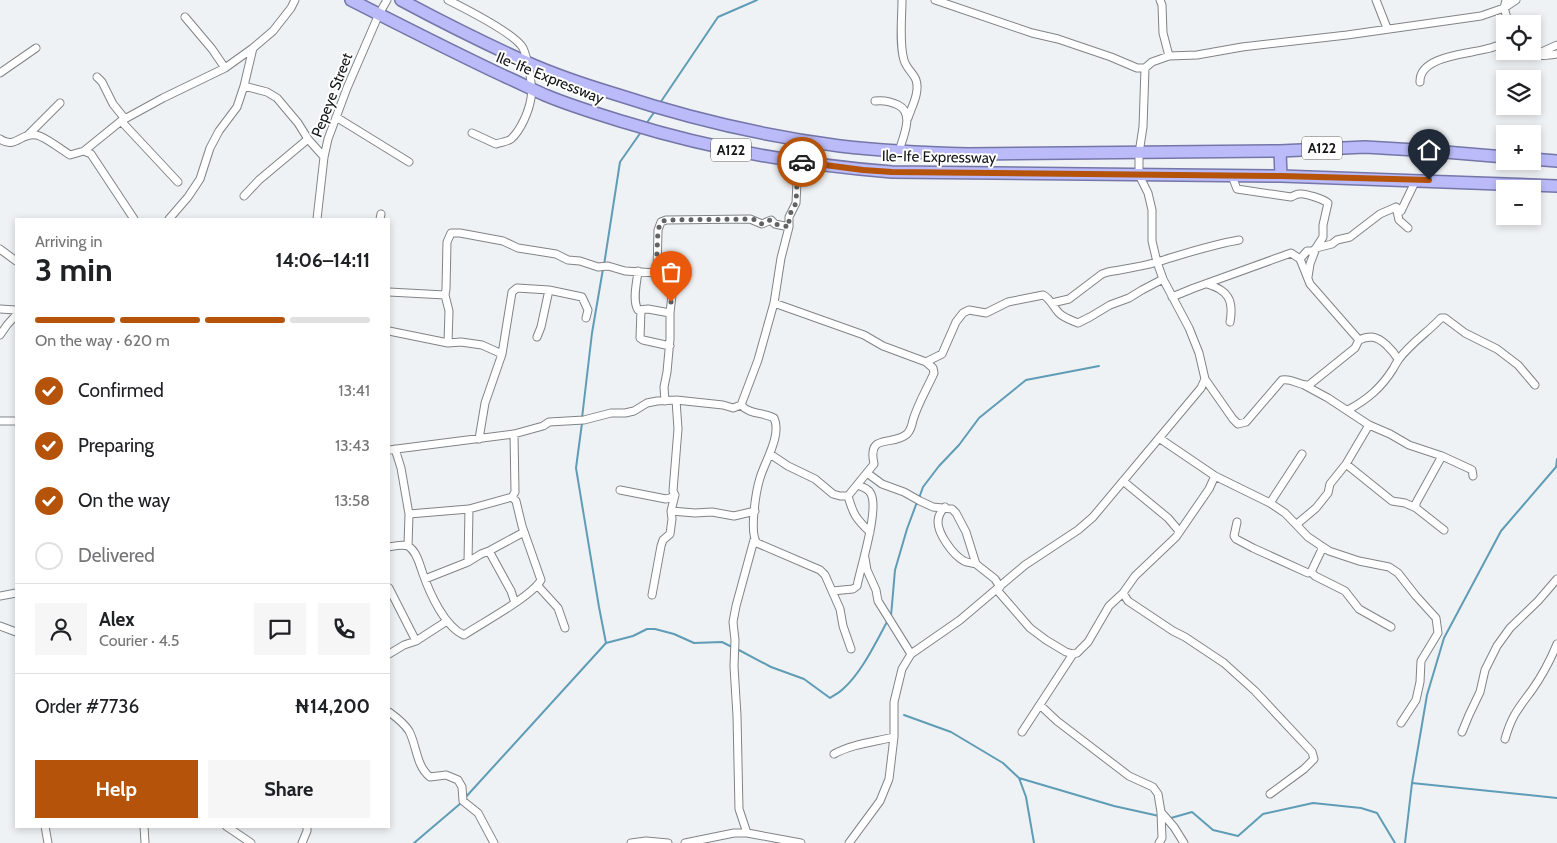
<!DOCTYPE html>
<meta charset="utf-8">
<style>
:root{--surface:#fff;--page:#f6f6f6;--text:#202124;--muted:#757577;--line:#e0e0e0;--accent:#b45309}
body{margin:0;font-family:Cabin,sans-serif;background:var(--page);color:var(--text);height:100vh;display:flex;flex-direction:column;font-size:19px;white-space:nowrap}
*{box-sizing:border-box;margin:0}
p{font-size:16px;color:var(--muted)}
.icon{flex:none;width:28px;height:28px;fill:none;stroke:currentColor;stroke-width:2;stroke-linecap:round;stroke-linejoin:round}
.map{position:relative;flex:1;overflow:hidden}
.details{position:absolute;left:15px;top:218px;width:375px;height:610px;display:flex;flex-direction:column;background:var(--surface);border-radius:0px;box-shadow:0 2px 8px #0003}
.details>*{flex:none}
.tools{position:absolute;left:1496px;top:15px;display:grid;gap:10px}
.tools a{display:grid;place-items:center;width:45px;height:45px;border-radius:0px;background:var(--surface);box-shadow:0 2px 8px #0003;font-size:25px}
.pin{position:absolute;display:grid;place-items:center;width:42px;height:42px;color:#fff;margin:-51px -21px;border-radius:50% 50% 50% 0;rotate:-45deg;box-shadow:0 0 5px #0007}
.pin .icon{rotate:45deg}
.courier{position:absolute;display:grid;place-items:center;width:50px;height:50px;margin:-25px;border:4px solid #b45309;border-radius:50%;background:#fff;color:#222;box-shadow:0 1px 6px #0007}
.overview em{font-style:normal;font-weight:700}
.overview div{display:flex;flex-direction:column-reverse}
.overview{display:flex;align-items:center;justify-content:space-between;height:85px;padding:0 20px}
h1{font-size:32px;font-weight:700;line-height:38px}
.bar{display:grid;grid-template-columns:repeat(4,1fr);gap:8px 5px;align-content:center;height:60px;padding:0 20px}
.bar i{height:6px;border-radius:4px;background:var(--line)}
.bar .selected{background:var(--accent)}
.bar p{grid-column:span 4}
.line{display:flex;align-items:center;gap:12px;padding:0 20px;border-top:1px solid var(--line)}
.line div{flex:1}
.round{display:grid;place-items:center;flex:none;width:52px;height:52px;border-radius:0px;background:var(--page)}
ol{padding:0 20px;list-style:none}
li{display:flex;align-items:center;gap:15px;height:55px}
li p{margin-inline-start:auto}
li .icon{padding:5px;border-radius:50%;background:var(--accent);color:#fff;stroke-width:4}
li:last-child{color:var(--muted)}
li i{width:28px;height:28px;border:2px solid var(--line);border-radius:50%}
.button{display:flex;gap:10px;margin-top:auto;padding:10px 20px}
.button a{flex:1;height:58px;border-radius:0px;background:var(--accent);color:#fff;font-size:20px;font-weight:700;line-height:58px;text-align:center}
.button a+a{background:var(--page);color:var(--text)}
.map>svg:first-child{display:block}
</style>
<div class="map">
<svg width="1557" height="843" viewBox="0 0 1557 843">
<rect width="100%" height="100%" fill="#eff2f4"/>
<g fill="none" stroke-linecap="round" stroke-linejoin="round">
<path stroke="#5f9cb6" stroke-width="2" d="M660 103 718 17 757 0
M646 124 655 111
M604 265 620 162 641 132
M582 418 592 333 603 269
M582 423 576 468 599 607 606 643
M919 498 923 487 939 466 959 445 979 418 1026 380 1099 366
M891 616 895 570 907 529 917 502
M737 649 771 667 804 679 830 698C834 695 839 693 843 689 862 672 876 642 888 620
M904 715 951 732 1003 763 1019 778 1114 806 1159 816
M1019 778 1026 797 1034 843
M1412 783 1557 798
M464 799 606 643 633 636 647 629H655L674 634 694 643 722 642 732 647
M1171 818 1192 812 1213 830 1238 836 1263 814 1313 803 1361 808 1377 813 1395 843
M414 843 461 803
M1405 843 1412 783 1427 695 1444 638 1501 531 1556 467 1557 459"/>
<g stroke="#818486" stroke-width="9">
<path id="minor" d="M448 0C464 8 515 34 523 48 528 59 533 86 531 98 529 111 521 130 511 139 507 142 501 142 496 144L472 133
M902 0C902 17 899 44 904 60 906 68 914 74 916 80 920 92 912 106 908 118
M935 0 1032 33 1058 39 1111 57 1137 68H1145L1152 62 1169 56 1197 55 1242 47 1347 35 1481 16 1504 8 1516 0
M1160 0 1162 5 1163 33 1169 56
M1376 0 1387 28
M1506 0 1504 8 1509 24
M185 17 212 49 225 68
M1528 51C1538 57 1546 56 1557 54
M1535 55 1557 45
M0 73 36 48
M97 77 102 82 113 104 125 119
M1420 82C1419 56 1468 54 1486 49 1492 48 1499 45 1505 43
M244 86 267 92 277 98 298 123 308 139 324 157
M875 101C883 100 890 101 898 105 915 113 903 137 899 151
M336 117 409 162
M121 121 178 182
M28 135 60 103
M0 139C15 150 21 132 36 135 44 136 62 150 70 155L84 151 91 154 134 219
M84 151 121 121 163 98 225 68 253 48
M1232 176 1237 189 1291 197C1294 196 1296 194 1299 194 1305 193 1323 199 1328 203L1323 225V237L1316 248 1310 264 1308 277
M244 196 259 180 308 139
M1396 207 1399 220 1408 228
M169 219 188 197 200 179 210 148 219 131 237 107 244 86 253 48 273 31 291 8 295 0
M317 219 324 157 328 139 347 88 379 14 387 0
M380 219 381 214
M0 249 16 261
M1300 259 1307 251H1313L1316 248 1332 244 1337 240 1350 237 1380 214 1396 207 1401 211 1416 180
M638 271C637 282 632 300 638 310L648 309 670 313
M1207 284C1228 290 1234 300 1230 322
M672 291 661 280 657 273 658 230 661 222 666 220 750 219 762 224 771 220 775 224 789 227
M389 292 445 295 446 289 447 242 451 233H460L503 241 518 248 556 254 568 260 580 261 598 267 608 266 625 271 657 273 673 276 674 277 670 313V339L667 372 664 387 665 401
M445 295 449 311 448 343
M1172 297 1194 288 1291 253 1300 259 1310 284 1359 340
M1052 303 1069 299 1102 274 1108 272C1124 269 1141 267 1157 262 1184 254 1210 245 1239 240
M0 309 16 310
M641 310 640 338 643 340 670 346
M389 331 448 343 461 342 482 345 502 354
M0 335 7 325 16 315
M537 337 541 327 549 290
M926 362 942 354 956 322 963 313 969 310 986 313 1008 302 1043 295C1051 299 1053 307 1059 313 1064 318 1071 320 1078 323L1090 317 1110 305 1129 298 1142 290 1163 279
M1205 379 1233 419 1238 424 1246 422 1282 380C1293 378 1299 386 1309 385L1355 348 1359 340C1363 338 1368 337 1372 337 1382 338 1393 351 1398 359
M1304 385 1328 398 1369 425 1390 434 1409 445 1442 456 1468 468 1472 470 1473 476
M741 405C750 415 763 412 774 418 782 435 765 461 760 478 756 491 749 533 757 543L820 570 825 575 840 609 843 626 851 649
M741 405 758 360 774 303 781 258 789 227V217L796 203 798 161
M1348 410C1368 399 1381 388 1393 369 1395 365 1397 362 1399 359 1411 343 1428 332 1441 318H1445L1465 333 1497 349 1518 365 1535 385
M0 421H16
M1159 438 1215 476 1270 503 1285 513 1308 537 1329 551 1359 561 1389 567 1398 573 1416 596 1436 618 1438 633 1421 661 1420 682 1416 700 1401 723
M479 439 485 403 502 354 512 292 517 288 549 290 582 297 588 310 586 318
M395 449 401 468 409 514 408 546
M389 450 514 434 543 426 549 422 584 420 611 413H625L634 411 647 403 657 401 676 400 723 405 733 408 741 405
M770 454 788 466 815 479 833 494 840 496H848L874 464C867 432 892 447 907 434 911 430 912 425 913 420 918 403 927 389 934 373L933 368 926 362 883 346 864 335 774 303
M1442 456 1416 503V508L1444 530
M1346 464 1392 501 1405 503 1416 508
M867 473 882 484 904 492 920 501 933 507 952 509 956 513 966 532 976 564 995 579 1000 587
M1123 481 1168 518 1179 531
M620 490 666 499 670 498 675 495
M848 496C853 514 856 519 870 532
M1270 503 1302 454
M945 507C941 511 938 516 938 522 938 534 953 555 964 561 968 563 973 563 976 564
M671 511 695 513 712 512 734 516 755 511
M409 514 469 509 512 497 515 492 514 434
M1237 522 1234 536 1236 539 1253 548 1308 573 1311 572 1315 576 1345 591 1359 609 1391 627
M1297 524 1316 508 1328 493 1330 484 1346 464 1369 425
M389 547C394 546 402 544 408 546 417 551 420 566 423 574 430 594 445 627 464 635 482 623 531 597 541 580L522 526 516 501 512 497
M489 551 524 532
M865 558 867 570 876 590 878 601 911 654
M468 562 469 509
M1311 572 1322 549 1320 545
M425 579 468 562 481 554 489 551 511 591 515 603
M538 586 558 608 565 628
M389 588 416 641
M997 590 1030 628 1046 640 1066 652 1073 654 1077 653 1088 642 1109 606 1123 593 1135 576 1176 537 1209 489 1215 476
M832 591 853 589 857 586C861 566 879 510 871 494 869 489 863 487 858 485
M1123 593 1128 601 1173 631 1185 637 1224 663 1255 691 1312 752 1314 759 1304 769 1270 794
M652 595 661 546 663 540 670 534 672 519 671 511 675 495 673 491 678 429 676 400
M0 596 16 593
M0 626 16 632
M389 654 404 645 416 641 447 621
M1040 705 1057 721 1129 776 1153 787 1158 794 1161 812 1162 838 1159 843
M389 712C396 717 404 723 409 731 417 746 416 766 430 777L446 775 458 780 462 787 463 801 478 813 494 843
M1022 732 1073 654
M1462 732 1469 715 1480 692 1485 670 1497 646 1510 628 1538 601 1557 579
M1505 739C1512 715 1518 709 1532 690 1542 676 1550 661 1557 644
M834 754C852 744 874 742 894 737
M1161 812 1174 827 1184 843
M45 826 48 843
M144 826 145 843
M226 826 251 843
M747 833 739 809 737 716 734 666 735 640 733 622 736 606 754 540
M302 843 307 831V826
M631 843 646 841 668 843
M685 843 734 833H747L801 843
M849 843 880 801 889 779 894 737V702L902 669 911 654 960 620 1025 565 1078 530 1093 517 1201 388 1205 379 1199 353 1189 328 1163 279 1157 262 1152 241V210L1148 193 1139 175V153L1143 127 1145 68"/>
</g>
<g stroke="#7576a8" stroke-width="14">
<path id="trunk" d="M351 0C402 26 453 52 504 76 518 82 531 89 545 95 571 106 598 114 624 122 711 149 802 165 892 172L1281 176 1557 186
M401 0C442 22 484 43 526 62 555 75 585 85 615 94 688 118 763 136 840 146 882 151 925 153 968 154L1280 151 1365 147 1433 151 1505 157
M1280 151 1281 176
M1532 159 1557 161"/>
</g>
<use href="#minor" stroke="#fff" stroke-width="7"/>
<use href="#trunk" stroke="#babbf8" stroke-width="11"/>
</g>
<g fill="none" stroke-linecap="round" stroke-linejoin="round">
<path stroke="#616264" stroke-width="5" stroke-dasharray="0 9" d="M671 302 672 291 661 280 656 272 658 230 661 222 666 220 750 219 757 220 762 224 770 220 775 224 789 227V216L796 203 798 161 802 162"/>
<path stroke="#b45309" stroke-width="6" d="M802 162 863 170 892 172 1282 176 1429 180"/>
</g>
<g text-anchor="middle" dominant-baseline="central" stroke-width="4" stroke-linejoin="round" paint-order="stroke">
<g fill="#fff" stroke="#5a5b5c" stroke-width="1">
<rect x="1302" y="136.5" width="40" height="23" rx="4"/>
<rect x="711" y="138.5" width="40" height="23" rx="4"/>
</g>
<g font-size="14" font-weight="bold" fill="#141516">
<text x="1322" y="148">A122</text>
<text x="731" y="150">A122</text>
</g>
<g font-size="15" fill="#141516" stroke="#fff">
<text transform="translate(550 78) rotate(22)">Ile-Ife Expressway</text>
<text transform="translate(332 95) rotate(-69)">Pepeye Street</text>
<text transform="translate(939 157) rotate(1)">Ile-Ife Expressway</text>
</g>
</g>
</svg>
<div class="tools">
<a><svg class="icon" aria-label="locate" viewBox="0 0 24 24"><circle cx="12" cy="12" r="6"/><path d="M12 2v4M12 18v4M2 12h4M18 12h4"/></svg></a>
<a><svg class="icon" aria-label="layers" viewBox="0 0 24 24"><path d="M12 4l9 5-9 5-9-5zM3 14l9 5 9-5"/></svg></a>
<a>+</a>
<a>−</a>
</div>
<div class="pin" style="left:671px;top:302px;background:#ea580c"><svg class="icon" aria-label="bag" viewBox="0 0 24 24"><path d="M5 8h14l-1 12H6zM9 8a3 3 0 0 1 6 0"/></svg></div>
<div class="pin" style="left:1429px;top:180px;background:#1f2937"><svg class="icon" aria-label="home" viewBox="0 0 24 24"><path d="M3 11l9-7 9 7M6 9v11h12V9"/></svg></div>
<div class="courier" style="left:802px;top:162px"><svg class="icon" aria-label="car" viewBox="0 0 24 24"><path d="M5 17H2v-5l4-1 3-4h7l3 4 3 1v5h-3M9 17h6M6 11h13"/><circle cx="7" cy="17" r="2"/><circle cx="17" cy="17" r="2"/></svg></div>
<section class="details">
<div class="overview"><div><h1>3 min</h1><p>Arriving in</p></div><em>14:06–14:11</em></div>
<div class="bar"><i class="selected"></i><i class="selected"></i><i class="selected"></i><i></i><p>On the way · 620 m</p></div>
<ol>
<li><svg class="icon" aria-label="check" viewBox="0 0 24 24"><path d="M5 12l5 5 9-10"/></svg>Confirmed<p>13:41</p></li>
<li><svg class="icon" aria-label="check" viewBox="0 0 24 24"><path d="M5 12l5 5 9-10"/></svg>Preparing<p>13:43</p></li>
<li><svg class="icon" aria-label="check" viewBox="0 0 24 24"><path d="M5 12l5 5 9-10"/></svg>On the way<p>13:58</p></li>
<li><i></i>Delivered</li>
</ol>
<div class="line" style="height:90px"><a class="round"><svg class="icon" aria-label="person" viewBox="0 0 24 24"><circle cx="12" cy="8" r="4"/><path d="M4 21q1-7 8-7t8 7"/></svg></a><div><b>Alex</b><p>Courier · 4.5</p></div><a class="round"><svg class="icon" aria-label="chat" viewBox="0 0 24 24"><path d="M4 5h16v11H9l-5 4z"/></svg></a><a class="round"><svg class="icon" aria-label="phone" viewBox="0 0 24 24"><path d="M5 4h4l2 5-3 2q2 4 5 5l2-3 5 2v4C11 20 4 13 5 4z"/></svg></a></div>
<div class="line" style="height:65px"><div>Order #7736</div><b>₦14,200</b></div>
<div class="button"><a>Help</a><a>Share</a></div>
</section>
</div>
